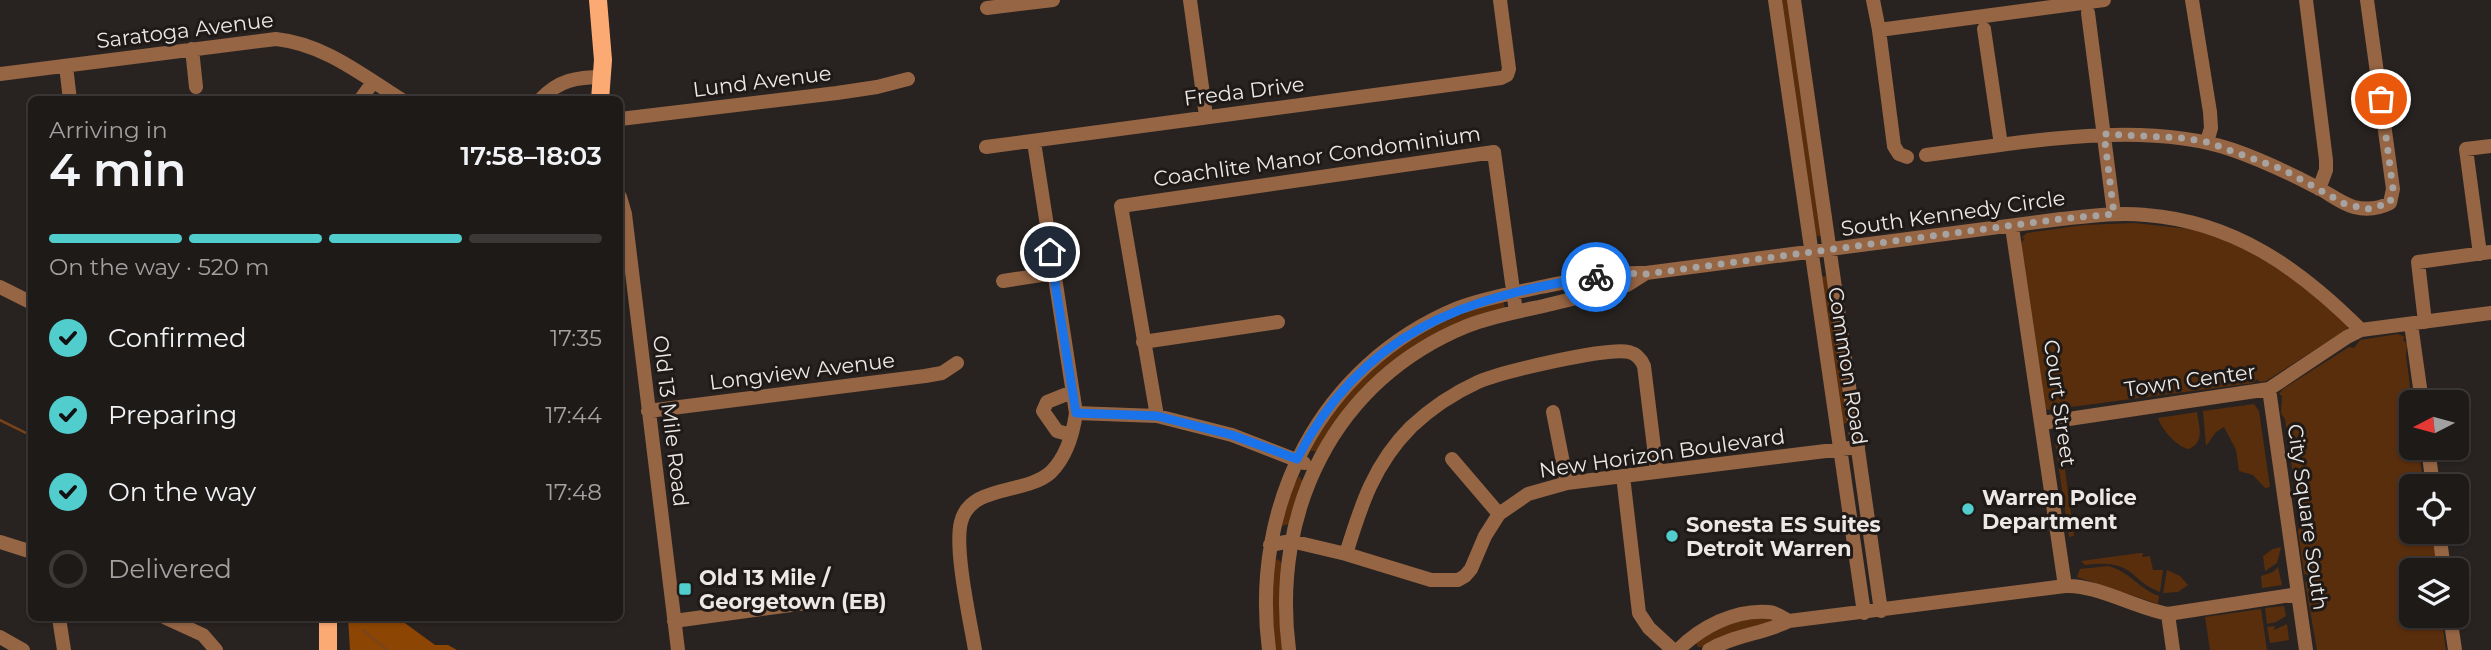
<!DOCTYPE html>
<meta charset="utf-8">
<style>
:root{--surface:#1e1a18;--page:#2b2725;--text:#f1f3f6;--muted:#a1a1a2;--line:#3c3837;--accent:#52cdcd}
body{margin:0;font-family:Montserrat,sans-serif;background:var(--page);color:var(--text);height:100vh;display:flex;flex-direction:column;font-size:26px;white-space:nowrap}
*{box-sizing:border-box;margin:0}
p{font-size:23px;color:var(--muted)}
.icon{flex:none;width:38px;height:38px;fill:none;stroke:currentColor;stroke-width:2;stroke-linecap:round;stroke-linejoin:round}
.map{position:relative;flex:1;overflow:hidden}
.panel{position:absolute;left:28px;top:96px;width:595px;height:525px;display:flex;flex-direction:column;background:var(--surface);border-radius:10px;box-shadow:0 2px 5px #0004,0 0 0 2px var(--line)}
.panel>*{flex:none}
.needle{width:46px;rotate:264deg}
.fabs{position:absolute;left:2399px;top:390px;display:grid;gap:14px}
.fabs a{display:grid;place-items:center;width:70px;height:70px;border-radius:10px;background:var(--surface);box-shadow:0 2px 5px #0004,0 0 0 2px var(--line);font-size:35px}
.pin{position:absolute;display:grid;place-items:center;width:60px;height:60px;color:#fff;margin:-30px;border:4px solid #fff;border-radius:50%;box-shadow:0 2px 7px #0007}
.courier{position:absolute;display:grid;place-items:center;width:70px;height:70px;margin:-35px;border:5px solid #1a73e8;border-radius:50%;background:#fff;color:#222;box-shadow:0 2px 9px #0007}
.overview em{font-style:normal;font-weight:600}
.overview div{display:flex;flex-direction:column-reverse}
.overview{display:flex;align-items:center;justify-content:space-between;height:119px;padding:0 21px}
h1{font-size:46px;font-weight:600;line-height:52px}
.bar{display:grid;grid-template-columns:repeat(4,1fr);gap:10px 7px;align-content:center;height:84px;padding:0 21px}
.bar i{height:9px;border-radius:5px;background:var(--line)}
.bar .selected{background:var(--accent)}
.bar p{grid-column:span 4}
ol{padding:0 21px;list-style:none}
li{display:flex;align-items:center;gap:21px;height:77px}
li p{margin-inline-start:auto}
li .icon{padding:7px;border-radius:50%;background:var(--accent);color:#111;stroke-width:4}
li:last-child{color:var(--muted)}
li i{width:38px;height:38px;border:4px solid var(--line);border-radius:50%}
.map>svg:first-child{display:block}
</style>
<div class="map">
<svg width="2491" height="650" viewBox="0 0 2491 650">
<rect width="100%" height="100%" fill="#282320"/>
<path fill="#592e0c" d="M1778 0H1788L1822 235 1815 237Z
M2135 223 2189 229 2215 236 2276 263 2348 325 2347 329 2266 381 2260 382 2257 379 2253 383 2048 410 2045 409 2021 244 2024 239 2022 237 2027 233 2083 225Z
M1824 276 1828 277 1847 423 1843 424 1821 277Z
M1503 301 1505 308 1436 335 1316 451H1310C1351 373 1419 323 1503 301Z
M2398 334 2405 337 2403 340 2407 344 2406 355 2412 402V448H2418L2424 486H2412V532H2432L2437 562 2435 570H2412V616H2441L2446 650H2317L2305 582 2314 576 2304 574 2298 531 2300 525 2285 419 2281 413 2282 396 2279 394 2283 389 2349 347 2354 348 2360 340Z
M2254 404 2259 411 2270 487 2265 488 2253 475 2239 471 2236 450 2224 427 2216 432 2206 446 2203 411Z
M2197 412C2199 428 2205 441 2189 449 2177 447 2162 430 2158 418Z
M2061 441 2074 536 2069 537 2055 442Z
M1299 476 1303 482 1289 524 1282 526 1288 494Z
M2281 547 2277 563 2265 571 2263 556 2273 549Z
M2140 553H2143L2142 557 2150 556 2153 570H2163L2160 592C2149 588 2143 583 2135 576 2120 562 2104 563 2085 565L2081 561Z
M1278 559 1282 564 1284 650H1275L1271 620 1274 561Z
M2108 566C2129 571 2139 589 2159 596L2158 604 2077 577 2080 569Z
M2278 567 2282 585 2262 588 2261 576 2273 572Z
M2167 570 2180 576 2188 585 2178 592 2163 593Z
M2284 606 2286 616 2276 622 2267 624 2265 608Z
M2261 609 2267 650H2210L2205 617Z
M1769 616 1772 618 1773 623 1734 632 1702 647H1698L1695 641 1729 623Z
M2287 624 2289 640 2270 643 2267 627 2275 626 2274 630Z"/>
<path fill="#8c4503" d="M348 618H398L435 645H448L457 650H350Z"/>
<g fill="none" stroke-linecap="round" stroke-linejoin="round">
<path stroke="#7b441a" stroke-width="2.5" d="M0 420 32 436
M363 630 387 650"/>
<path stroke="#966544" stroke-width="14" d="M1190 0 1206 116
M1775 0 1864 613
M1794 0 1881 611
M1873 0 1879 30 1894 146 1899 154 1907 157
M2192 0 2210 112 2211 128 2207 142
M2306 0 2326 160V170L2319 189
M987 8 1053 0
M2088 13 2114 214
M1984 29 2001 145
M1879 30 2104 0
M192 49 196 87
M66 66 70 100
M0 74 276 39C324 44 362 75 402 100
M360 100 373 82
M540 100C558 80 577 77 603 77
M620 119 837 93 877 87 908 79
M986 147 1501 78 1507 75 1509 69 1500 0
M1926 155C2020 143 2142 119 2233 150 2262 160 2289 173 2316 187 2329 193 2340 203 2354 207 2366 210 2378 209 2390 203L2393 189 2367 0
M620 197 625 214 678 650
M2012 227 2065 586
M2480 254 2466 149 2491 146
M1003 281 1054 273
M0 287 32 303
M2425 322 2418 262 2491 252
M2411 324 2422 402
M1143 342 1278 322
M2269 389 2306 650
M648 411 925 376 942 373 957 363
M1553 412 1567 483
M1076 413 1157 416 1232 435 1304 463
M1157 416 1121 206 1494 152 1516 312
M2042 423 2269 389 2347 337 2361 330 2491 313
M1071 435 1057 431 1043 411 1047 402 1072 392
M2428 448 2433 486
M1452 459 1499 514
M1623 476 1639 613 1649 628 1673 650
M2439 532 2444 570
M0 542 32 552
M1270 545 1291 541 1346 554 1431 580H1458L1465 576 1471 569 1485 536 1499 514 1528 494 1567 483 1858 447
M1346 554C1361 505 1374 464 1411 427 1430 409 1454 393 1478 382 1501 372 1606 347 1629 352 1637 354 1641 359 1644 366L1657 472
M2168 614 2173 650
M2450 616 2455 650
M59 618 64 650
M166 618 203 635 216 650
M674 621 806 603
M0 637 23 650
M975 650C970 620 954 549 961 522 970 484 1026 495 1051 472 1066 457 1073 434 1076 413L1034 142
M1269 650C1250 505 1320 365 1458 308 1485 298 1513 293 1541 287 1576 280 1610 272 1646 273L2061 219C2089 216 2117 212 2146 215 2235 222 2300 269 2361 330
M1289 650C1271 511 1334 380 1467 326 1490 317 1515 312 1539 307 1569 300 1598 292 1627 285L1646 273
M1678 650C1701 627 1735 609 1769 612 1775 612 1783 618 1789 621
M1709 650C1734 635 1763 634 1789 621L2065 586C2095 584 2136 608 2168 614L2298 594"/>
<path stroke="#fcaa73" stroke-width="18" d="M598 0 603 60 600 100
M328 618V650"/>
</g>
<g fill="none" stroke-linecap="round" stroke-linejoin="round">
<path stroke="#a7a3a1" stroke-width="7" stroke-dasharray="0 12.6" d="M1596 277 1625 273 1646 274 2060 219 2114 214 2104 134 2183 138 2207 142 2284 170 2345 204 2367 209 2390 203 2393 189 2381 99"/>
<path stroke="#1a73e8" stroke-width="9" d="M1050 252 1076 413 1157 416 1232 435 1297 459C1361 333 1464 296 1596 277"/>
</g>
<g fill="#52cdcd" stroke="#1f1a17" stroke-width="2.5">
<circle cx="1968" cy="509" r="7"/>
<circle cx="1672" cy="536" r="7"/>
<rect x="678" y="582" width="14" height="14" rx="3.5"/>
</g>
<g text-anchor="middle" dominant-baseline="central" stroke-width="6" stroke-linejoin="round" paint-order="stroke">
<g font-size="21" fill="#ebe8e6" stroke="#1f1a17">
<text transform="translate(185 30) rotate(-7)">Saratoga Avenue</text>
<text transform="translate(762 81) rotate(-7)">Lund Avenue</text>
<text transform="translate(1244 91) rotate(-7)">Freda Drive</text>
<text transform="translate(1317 156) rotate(-8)">Coachlite Manor Condominium</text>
<text transform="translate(1953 213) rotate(-8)">South Kennedy Circle</text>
<text transform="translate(1848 366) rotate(81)">Common Road</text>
<text transform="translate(802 371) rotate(-7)">Longview Avenue</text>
<text transform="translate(2190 380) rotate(-8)">Town Center</text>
<text transform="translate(2060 403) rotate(82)">Court Street</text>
<text transform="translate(671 421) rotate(83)">Old 13 Mile Road</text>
<text transform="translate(1662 453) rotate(-8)">New Horizon Boulevard</text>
<text transform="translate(2308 517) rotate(82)">City Square South</text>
</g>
<g font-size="21" font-weight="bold" fill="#ebe8e6" stroke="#1f1a17" text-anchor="start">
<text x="1982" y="497">Warren Police<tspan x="1982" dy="24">Department</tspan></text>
<text x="1686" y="524">Sonesta ES Suites<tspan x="1686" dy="24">Detroit Warren</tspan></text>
<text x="699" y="577">Old 13 Mile /<tspan x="699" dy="24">Georgetown (EB)</tspan></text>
</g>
</g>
</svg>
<div class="fabs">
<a><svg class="needle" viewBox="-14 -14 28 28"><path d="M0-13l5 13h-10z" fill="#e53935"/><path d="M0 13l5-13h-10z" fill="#a1a1a2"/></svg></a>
<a><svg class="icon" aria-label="locate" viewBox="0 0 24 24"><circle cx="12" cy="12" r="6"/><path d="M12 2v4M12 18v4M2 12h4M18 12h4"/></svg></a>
<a><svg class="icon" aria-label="layers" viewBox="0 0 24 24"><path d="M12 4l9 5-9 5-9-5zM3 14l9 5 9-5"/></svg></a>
</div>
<div class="pin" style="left:2381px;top:99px;background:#ea580c"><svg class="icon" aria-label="bag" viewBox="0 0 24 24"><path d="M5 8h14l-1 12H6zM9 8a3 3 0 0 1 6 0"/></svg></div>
<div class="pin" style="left:1050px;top:252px;background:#1f2937"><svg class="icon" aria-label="home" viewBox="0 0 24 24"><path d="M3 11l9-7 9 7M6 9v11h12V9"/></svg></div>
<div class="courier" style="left:1596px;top:277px"><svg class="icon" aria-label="bike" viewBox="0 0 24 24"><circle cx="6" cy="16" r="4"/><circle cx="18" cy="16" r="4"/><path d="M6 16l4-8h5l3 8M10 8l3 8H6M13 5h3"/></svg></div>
<section class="panel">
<div class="overview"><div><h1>4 min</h1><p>Arriving in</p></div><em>17:58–18:03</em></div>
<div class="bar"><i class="selected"></i><i class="selected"></i><i class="selected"></i><i></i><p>On the way · 520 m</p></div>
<ol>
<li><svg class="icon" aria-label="check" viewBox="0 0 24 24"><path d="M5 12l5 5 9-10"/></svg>Confirmed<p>17:35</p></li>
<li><svg class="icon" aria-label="check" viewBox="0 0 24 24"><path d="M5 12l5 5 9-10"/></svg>Preparing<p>17:44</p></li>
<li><svg class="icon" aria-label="check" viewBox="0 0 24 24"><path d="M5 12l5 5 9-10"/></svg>On the way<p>17:48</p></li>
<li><i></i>Delivered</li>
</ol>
</section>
</div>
